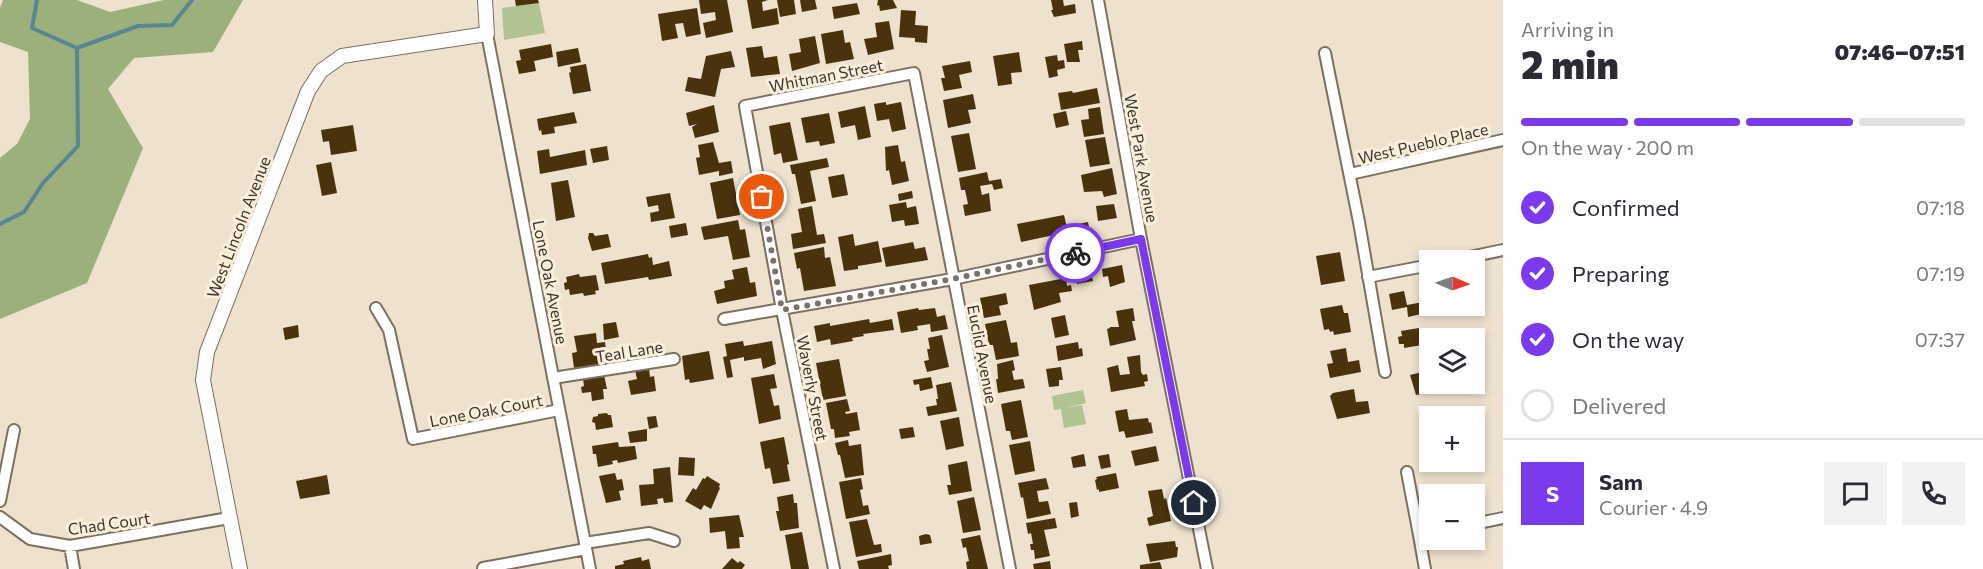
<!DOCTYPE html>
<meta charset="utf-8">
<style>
:root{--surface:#fff;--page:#f2f2f3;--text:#2b2b33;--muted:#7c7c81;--line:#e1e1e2;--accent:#7c3aed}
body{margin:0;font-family:Commissioner,sans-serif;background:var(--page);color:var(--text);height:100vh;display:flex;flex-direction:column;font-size:22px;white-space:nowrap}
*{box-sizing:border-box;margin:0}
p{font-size:20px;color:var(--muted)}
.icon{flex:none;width:33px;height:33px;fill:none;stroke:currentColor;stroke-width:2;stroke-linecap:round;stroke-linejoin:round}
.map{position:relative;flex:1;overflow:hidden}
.details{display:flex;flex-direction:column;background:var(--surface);width:480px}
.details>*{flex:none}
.needle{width:39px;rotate:92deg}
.controls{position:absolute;left:1419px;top:250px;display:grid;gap:12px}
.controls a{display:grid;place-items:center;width:66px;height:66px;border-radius:0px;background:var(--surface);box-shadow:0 3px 9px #0003;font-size:30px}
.pin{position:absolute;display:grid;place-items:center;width:51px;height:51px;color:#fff;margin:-26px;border:3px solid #fff;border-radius:50%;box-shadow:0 2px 6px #0007}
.courier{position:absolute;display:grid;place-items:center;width:60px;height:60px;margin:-30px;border:4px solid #7c3aed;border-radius:50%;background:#fff;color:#222;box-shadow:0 2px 8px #0007}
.overview em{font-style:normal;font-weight:800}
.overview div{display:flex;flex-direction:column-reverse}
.overview{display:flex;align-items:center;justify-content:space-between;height:102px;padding:0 18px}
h1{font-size:39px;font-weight:800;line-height:45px}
.bar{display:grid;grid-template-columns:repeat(4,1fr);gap:9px 6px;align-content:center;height:72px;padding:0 18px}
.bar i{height:8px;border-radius:4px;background:var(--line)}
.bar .current{background:var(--accent)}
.bar p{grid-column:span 4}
.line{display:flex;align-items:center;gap:15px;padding:0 18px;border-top:2px solid var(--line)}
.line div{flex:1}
.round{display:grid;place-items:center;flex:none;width:63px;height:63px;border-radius:0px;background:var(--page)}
ol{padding:0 18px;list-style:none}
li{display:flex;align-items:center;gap:18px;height:66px}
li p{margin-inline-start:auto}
li .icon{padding:6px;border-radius:50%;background:var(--accent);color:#fff;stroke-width:4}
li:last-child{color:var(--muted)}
li i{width:33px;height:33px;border:3px solid var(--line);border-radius:50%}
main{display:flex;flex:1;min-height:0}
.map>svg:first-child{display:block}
</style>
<main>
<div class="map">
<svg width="1503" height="569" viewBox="0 0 1503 569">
<rect width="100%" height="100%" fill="#eee1ce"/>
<path fill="#b0c391" d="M539 3 545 33 504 40 502 8Z
M1083 390 1086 403 1064 408 1082 405 1086 424 1064 428 1061 409 1054 410 1052 396Z"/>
<path fill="#9bb07a" d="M3 0H77L110 12 164 0H243L213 52 134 58 108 89 143 148 87 283 0 319V158L17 144 30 119 28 52 0 42V8Z"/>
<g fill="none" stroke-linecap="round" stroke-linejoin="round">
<path stroke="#578694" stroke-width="4" d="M37 0 32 28 77 48
M77 48 138 26 172 25 192 0
M0 224 24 212 43 183 78 146 77 48"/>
</g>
<path fill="#4a330c" d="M515 0H538L539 3 516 6Z
M699 0H727L733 32 706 38 703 23 716 20 715 12 701 14Z
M747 0H768L762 2 763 11 777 8 779 24 752 29Z
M777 0H794L796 14 780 17Z
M800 0H815L817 9 802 12Z
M878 0H893L897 8 880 11 879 5 877 6Z
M1051 0H1063L1064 6 1075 4 1076 13 1054 17 1051 10H1053Z
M857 3 860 14 834 19 832 7Z
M697 8 701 34 686 37 683 23 675 24 678 38 662 41 658 14Z
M901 10 916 11 915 25 928 26 927 43 915 42V38L899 37Z
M889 21 894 49 868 55 864 39 877 37 875 23Z
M843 30 845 43 850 42 854 59 826 64 821 34Z
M815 36 820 63 792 71 789 54 801 52 799 39Z
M1082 41 1083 50H1078L1080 62H1067L1064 44Z
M551 44 553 57 534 61 536 71 519 74 516 61 521 60 519 50Z
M762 46 764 58 777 56 780 74 751 77 746 48Z
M578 48 581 62 558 67 556 52Z
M731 51 735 67 721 69 715 97 685 91 688 77 701 79 706 56Z
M1019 52 1022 72 1011 73 1012 84 998 86 993 56Z
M1057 55 1058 61 1064 60 1065 68 1057 70 1058 76 1049 78 1045 57Z
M970 61 972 72 959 75 962 88 944 91 941 78H945L942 66Z
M586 64 591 91 573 94 569 73 571 72 570 67Z
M1097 88 1100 103 1061 110 1058 93 1072 91 1073 93Z
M973 94 976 109 968 110 971 123 948 128 943 100Z
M886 102V105L901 102 906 129 892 132 889 119 877 121 874 104Z
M714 105 719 132 695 138 692 127 697 124 689 126 686 113Z
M865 106 871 137 858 140 855 125 841 128 838 112Z
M1100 107 1104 134 1084 137 1081 120 1089 119 1088 109Z
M1066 111 1069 125 1056 128 1053 114Z
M574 112 577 123 554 127 555 133 542 135 541 130 539 131 537 119Z
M829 113 835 143 820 146 819 141 806 143 801 118Z
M790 122 798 160 783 163 781 153 774 155 769 126Z
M353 125 357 151 331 155 329 141 323 142 321 130Z
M969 133 976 169 958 172 951 136Z
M1105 137 1110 164 1090 167 1085 140Z
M713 142 719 163 731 161 733 173 719 176V171L699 175 696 158 700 157 698 145Z
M898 145 901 162 905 161 909 181 892 185 889 170 886 171 885 147Z
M607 146 609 160 593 163 590 149Z
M549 149 550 157 585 150 587 165 540 174 537 151Z
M827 158 829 167 810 171 816 201 801 204 795 174H792L790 165Z
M331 162 337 193 322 196 316 165Z
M1112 168 1117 194 1104 197 1102 191 1084 192 1081 175Z
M987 172 989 181 1001 179 1003 188 994 190 992 184 980 186 982 195 989 193 991 211 965 216 963 205 968 204 965 190H961L959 178Z
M844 174 848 195 832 198 828 177Z
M733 178 740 215 717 219 710 183Z
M568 180 575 217 556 221 551 183Z
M912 191 913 198 899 201 898 194Z
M670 193 675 218 651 222 650 213 659 211 658 205 648 207 646 197Z
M906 202 907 208 916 206 919 224 905 226 904 220 892 222 889 205Z
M1114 204 1117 218 1098 221 1096 206Z
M812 206 817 235 824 234 826 243 793 249 791 234 802 232 798 209Z
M1064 215 1068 232 1021 242 1017 224Z
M738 220 740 230 745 229 750 257 733 260 728 236 704 240 701 227Z
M1088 222 1090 232 1080 234 1078 224Z
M686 223 688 235 671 238 669 226Z
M589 233H593L595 236 608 234 611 247 592 251 588 238Z
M853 234 855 246 878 241 882 262 858 266V269L844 271 838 237Z
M913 242 915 249 925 247 928 260 886 267 882 248Z
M824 247 825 258 830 257 836 286 804 291 800 268 797 269 794 253Z
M1340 252 1345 281 1321 285 1316 256Z
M648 254 649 258 652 257 653 265 669 261 672 276 649 280 648 277 605 284 601 263Z
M1122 265 1125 282 1110 287 1108 276 1103 277 1102 269Z
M747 267 750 283 755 282 757 296 717 304 714 291 725 288 724 281 734 279 732 270Z
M1090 267 1093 281 1077 284 1074 270Z
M579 274 580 277 596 275 599 290 595 291 596 294 584 296 583 293 570 295 569 289 565 290 564 283 567 282 566 277Z
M1066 278 1067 286 1071 285 1072 291 1059 293 1061 302 1034 310 1029 285Z
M1404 291 1407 305 1423 302 1426 313 1408 317 1407 307 1392 310 1389 294Z
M1006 293 1008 304 999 306 1001 315 984 318 980 298Z
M1430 303V306H1443L1444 312 1429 315 1426 304Z
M1342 305 1344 313H1348L1351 332 1334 335 1333 331 1330 332 1329 329 1324 330 1320 309Z
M918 308 919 310 935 308 937 317 945 315 948 329 931 332 930 324 917 326 918 330 901 333 897 312Z
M1133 308 1135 321H1132L1136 340 1110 346 1107 329 1110 328V327H1119L1116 311Z
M1065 315 1069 335 1055 338 1051 318Z
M869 319 870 323 892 319 894 330 863 334 864 336 852 338 853 341 831 345 830 339 817 342 814 326 830 323V326Z
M1006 320 1011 343 1017 342 1019 356 996 360 993 345H989L985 324Z
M616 322 619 337 604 340 603 324Z
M298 325 299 337 285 340 283 328Z
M1419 328 1422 345 1404 348V344H1399L1398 337 1402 336 1401 331Z
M596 333 597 343 605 342 606 350 599 351 601 364 574 368 572 353 577 352 574 336Z
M942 335 949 367 927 372 924 361 929 360 927 349H930L928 338Z
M743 341 744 346 772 341 776 364 763 369 761 358 744 361V357L730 360 733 377 727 378 723 357 727 356 725 344Z
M1078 342 1079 349 1082 348 1083 356 1058 361 1056 346Z
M1346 348 1348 362 1359 360 1361 372 1330 378 1327 364 1333 363 1330 351Z
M709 351 714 379 690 383 689 379 685 380 682 356Z
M1140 355 1141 372 1143 375 1147 374 1148 381 1144 382 1145 386 1111 392 1107 368 1118 365 1120 375 1130 374 1127 357Z
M839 359 846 396 823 400 816 363Z
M1013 360 1015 370 1012 371 1014 380 1023 379 1025 388 998 393 996 379H998L997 364Z
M1061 367 1063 380H1059V386L1049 387 1046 369Z
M649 368 650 377 654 376 656 391 631 395 628 381 637 379 635 370Z
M1430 370V384H1442L1443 390 1416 395 1410 375Z
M774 374 777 388 770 389 774 406 779 405 781 419 759 424 751 378Z
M604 375 607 389H603L604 399 592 401 591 392 582 393 581 387 584 386 583 379Z
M931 377 933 388 920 391 919 384 914 385 913 380Z
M951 382 957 411 928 416 926 407 937 405 936 399H938L936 385Z
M1354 389 1356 402 1368 401 1370 413 1337 419 1330 396 1333 393Z
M847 399 850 411 845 412 846 414 857 412 860 430 849 432 850 436 835 438 834 429H831L826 403Z
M1021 400 1028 437 1012 440 1010 431H1006L1001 404Z
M1127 409 1129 420 1148 418 1149 423 1151 422 1153 433 1126 438 1124 431 1119 432 1115 411Z
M607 413 608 415H611L613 427 596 430 595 423 592 422 593 417 598 416V414Z
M656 416 658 427 649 429 647 417Z
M959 417 964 446 946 450 940 421Z
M913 427 915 437 901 439 899 429Z
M647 429V441L630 443 628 432Z
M784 437 789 464 787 465 790 481 773 484 770 468 765 469 760 442Z
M848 440 849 446 861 444 864 475 845 478 840 455H838L835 443Z
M1030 441 1035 471 1015 475 1009 445Z
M618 442 619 447 635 446 637 459 618 463 617 460 612 461 613 464 598 467 596 454H593L592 446Z
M1156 446 1159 461 1135 466 1131 451Z
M1084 454 1086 466 1073 468 1071 457Z
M1109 454 1111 467 1101 469 1098 456Z
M679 457 695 458 694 476 678 475Z
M967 461 972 491 949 495 947 485H951L948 465Z
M670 467 673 502 664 503 663 498 657 499 658 504 641 506 639 485 654 484 653 469Z
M615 473 617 480 622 479 624 490 619 491 621 500 606 503 599 476Z
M1116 473 1119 488 1099 492V489L1097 490 1095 480 1097 479 1096 477Z
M327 475 330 494 300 499 296 481Z
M707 476 720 484 719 487 720 488 711 509 704 505 701 510 685 501 693 488 696 490 703 478 705 479Z
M861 478 863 489 860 490 863 506 868 505 870 514 846 519 839 482Z
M1046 478 1049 489 1037 491 1039 502 1048 501 1051 514 1027 519 1023 497 1021 498 1018 483Z
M1162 489 1164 499 1166 498 1171 521 1149 526 1147 518 1153 516 1148 491Z
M793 494 794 503H797L799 528 780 531 776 511H779L777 497Z
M974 497 981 530 963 533 957 501Z
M1077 502 1079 516 1071 518 1069 503Z
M739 515 744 537H739L740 548 727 549 725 531 710 533 709 518Z
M1055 518 1057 528 1044 530 1050 556 1035 559 1034 550H1031L1030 544H1033L1031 533 1028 534 1026 523Z
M867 519 874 545 881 544 882 552 856 557 849 522Z
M802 532 809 569H791L785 535Z
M926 534 930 535 932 543 920 545 919 536Z
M980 535 988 569H967L966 562 969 561 966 547 963 548 961 539Z
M1175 541 1176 547H1178L1177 557 1150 562 1146 544Z
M891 554 892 565 888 566 889 569H859L857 561Z
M641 557 642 561 649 559 651 569H615V566L624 564 623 561Z
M732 558 738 563 740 561 745 565 742 569H722Z
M1050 561 1051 569H1034L1033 564Z
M1160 562 1162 569H1140V565Z"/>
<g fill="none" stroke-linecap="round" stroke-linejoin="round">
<g stroke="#7c7060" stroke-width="14">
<path id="minor" d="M1098 0 1141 239 1207 569
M487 34 590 569
M1325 53 1359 222 1385 372
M1350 174 1503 140
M1450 261 1503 250
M1368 277 1430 265
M376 308 389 330 413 439 559 410
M724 319 953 279 1141 239
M553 378 674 359
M1407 472 1419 535
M0 501 14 430
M0 517 30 539 70 546 229 518
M1474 524 1503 518
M585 543 649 533 674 541
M70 546 74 569
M483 568 586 549
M834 569 782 310 745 106 914 73 1010 569
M1425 569 1419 535 1430 533"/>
</g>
<g stroke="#7c7060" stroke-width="16">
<path id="tertiary" d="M240 569 203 380 207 352 308 91 321 71 342 56 487 34 485 0"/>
</g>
<use href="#minor" stroke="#fff" stroke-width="10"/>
<use href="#tertiary" stroke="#fff" stroke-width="14"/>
</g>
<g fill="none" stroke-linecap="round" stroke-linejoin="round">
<path stroke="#7a7267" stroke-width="6" stroke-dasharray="0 10.8" d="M762 197 782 310 952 279 1075 253"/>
<path stroke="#7c3aed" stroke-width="8" d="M1075 253 1141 239 1194 503"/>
</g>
<g text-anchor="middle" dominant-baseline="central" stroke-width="6" stroke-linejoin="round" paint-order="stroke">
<g font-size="16" fill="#3b362f" stroke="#fbeedb">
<text transform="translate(826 75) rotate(-11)">Whitman Street</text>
<text transform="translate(1423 143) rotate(-13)">West Pueblo Place</text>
<text transform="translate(1142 158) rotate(80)">West Park Avenue</text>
<text transform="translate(238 227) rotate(-69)">West Lincoln Avenue</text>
<text transform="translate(551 282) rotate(79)">Lone Oak Avenue</text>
<text transform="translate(629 351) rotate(-9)">Teal Lane</text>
<text transform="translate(983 354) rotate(79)">Euclid Avenue</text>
<text transform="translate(813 388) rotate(79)">Waverly Street</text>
<text transform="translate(486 410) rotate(-11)">Lone Oak Court</text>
<text transform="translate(109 523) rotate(-8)">Chad Court</text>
</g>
</g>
</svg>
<div class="controls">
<a><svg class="needle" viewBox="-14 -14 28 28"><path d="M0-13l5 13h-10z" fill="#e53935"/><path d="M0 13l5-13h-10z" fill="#7c7c81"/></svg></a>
<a><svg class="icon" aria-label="layers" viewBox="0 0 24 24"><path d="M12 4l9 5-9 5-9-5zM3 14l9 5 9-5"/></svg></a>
<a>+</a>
<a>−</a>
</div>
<div class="pin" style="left:762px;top:197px;background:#ea580c"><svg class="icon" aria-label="bag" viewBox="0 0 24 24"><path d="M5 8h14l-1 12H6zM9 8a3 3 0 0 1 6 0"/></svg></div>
<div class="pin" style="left:1194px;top:503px;background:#1f2937"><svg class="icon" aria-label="home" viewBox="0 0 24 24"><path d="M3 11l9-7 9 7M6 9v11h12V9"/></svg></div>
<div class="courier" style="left:1075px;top:253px"><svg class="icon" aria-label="bike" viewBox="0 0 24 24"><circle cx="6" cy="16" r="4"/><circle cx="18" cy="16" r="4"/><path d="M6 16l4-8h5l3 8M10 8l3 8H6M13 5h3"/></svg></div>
</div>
<section class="details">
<div class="overview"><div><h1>2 min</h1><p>Arriving in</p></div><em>07:46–07:51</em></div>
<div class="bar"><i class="current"></i><i class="current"></i><i class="current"></i><i></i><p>On the way · 200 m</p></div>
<ol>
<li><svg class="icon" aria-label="check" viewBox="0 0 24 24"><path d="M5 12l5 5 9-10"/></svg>Confirmed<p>07:18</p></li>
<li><svg class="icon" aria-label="check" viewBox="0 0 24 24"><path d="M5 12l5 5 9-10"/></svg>Preparing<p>07:19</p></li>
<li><svg class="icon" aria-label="check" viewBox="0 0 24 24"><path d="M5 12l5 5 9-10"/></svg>On the way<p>07:37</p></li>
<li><i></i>Delivered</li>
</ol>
<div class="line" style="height:108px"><b class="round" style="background:var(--accent);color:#fff">S</b><div><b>Sam</b><p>Courier · 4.9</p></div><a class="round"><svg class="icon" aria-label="chat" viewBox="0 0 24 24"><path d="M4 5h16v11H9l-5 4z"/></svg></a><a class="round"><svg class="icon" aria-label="phone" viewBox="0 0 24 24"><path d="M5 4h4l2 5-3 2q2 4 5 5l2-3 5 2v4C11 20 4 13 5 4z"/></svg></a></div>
</section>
</main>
